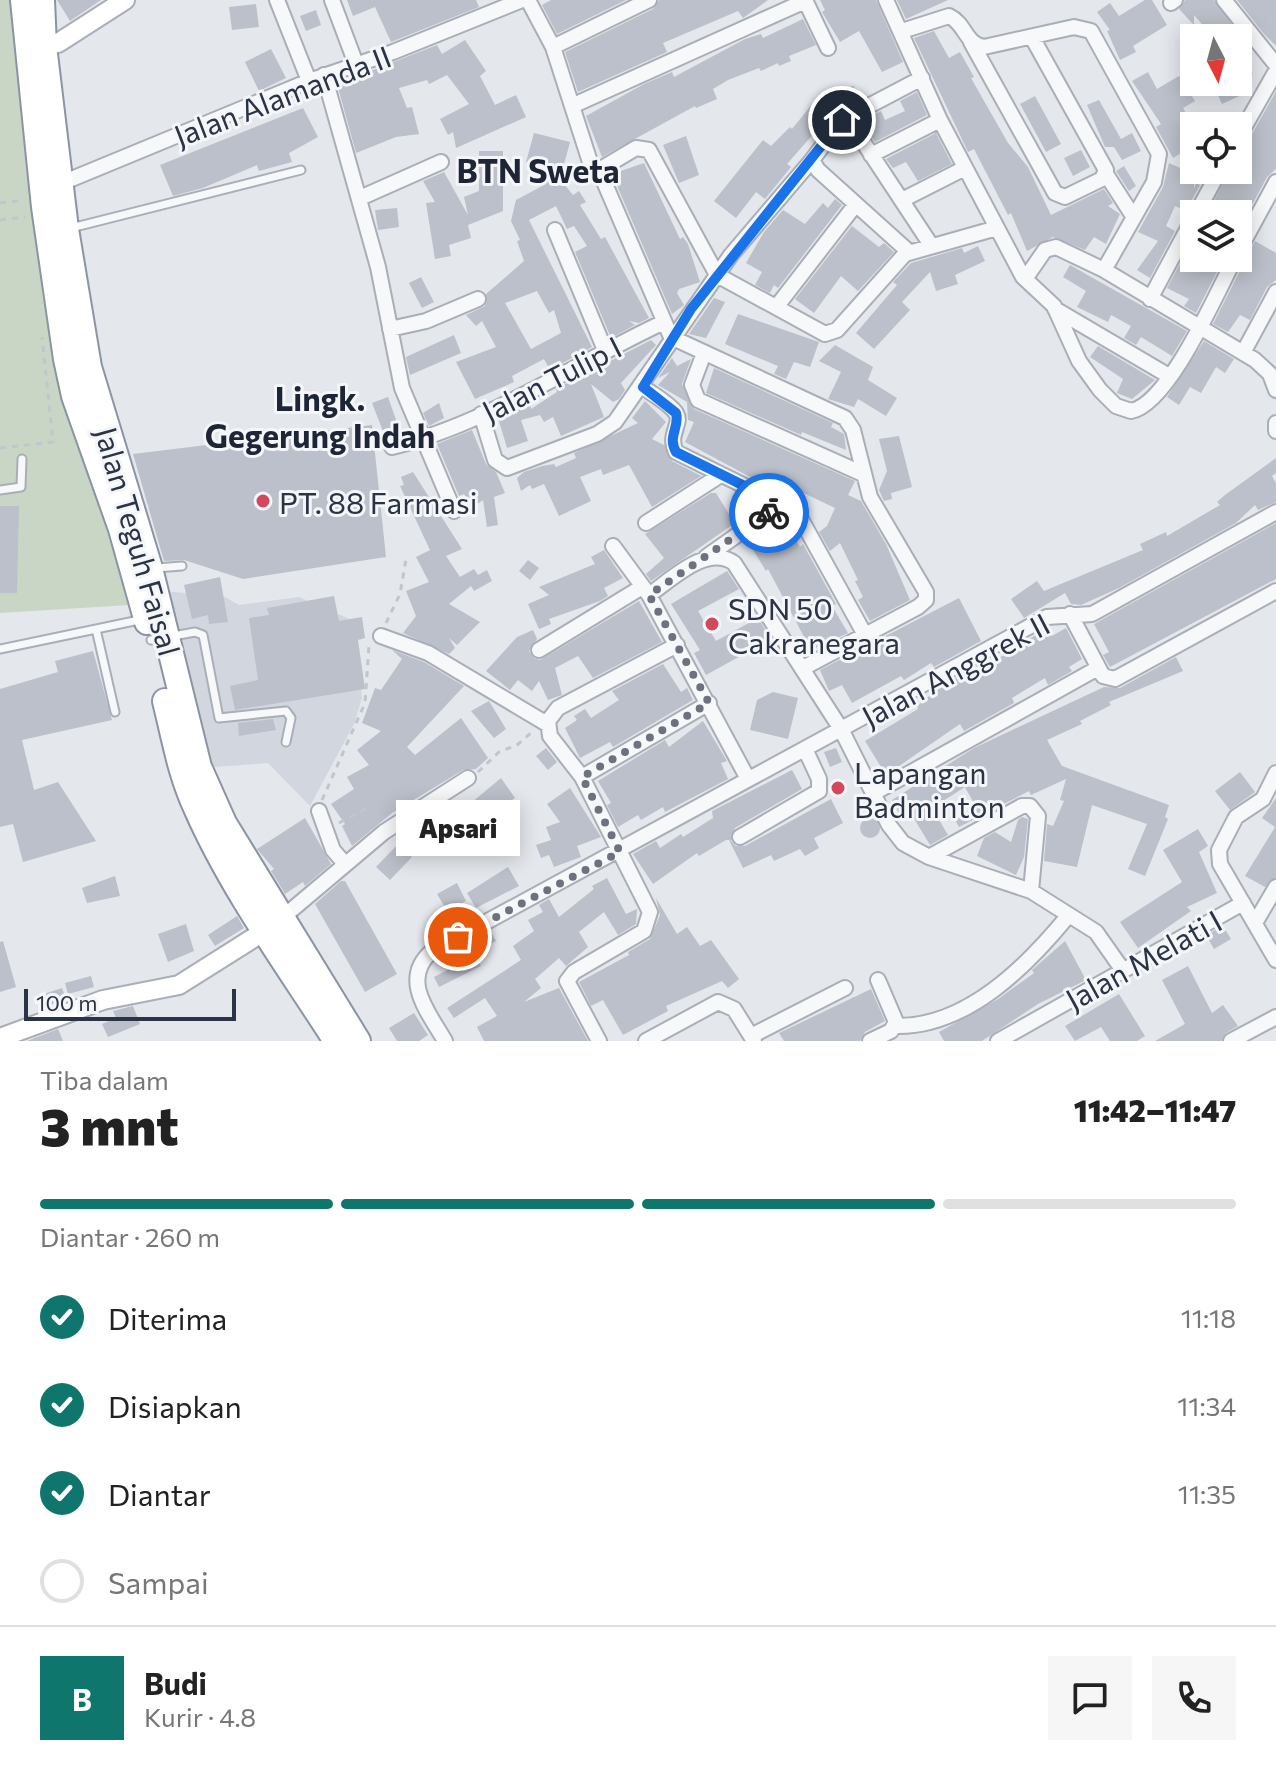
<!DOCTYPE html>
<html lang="id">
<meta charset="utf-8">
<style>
:root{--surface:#fff;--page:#f6f6f6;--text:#222;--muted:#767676;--line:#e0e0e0;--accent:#0f766e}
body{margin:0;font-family:Commissioner,sans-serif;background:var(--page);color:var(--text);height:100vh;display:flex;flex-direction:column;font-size:30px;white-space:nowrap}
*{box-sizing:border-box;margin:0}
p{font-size:26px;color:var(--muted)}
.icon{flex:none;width:44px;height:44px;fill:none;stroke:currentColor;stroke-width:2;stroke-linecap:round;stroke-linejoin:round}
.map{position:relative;height:1041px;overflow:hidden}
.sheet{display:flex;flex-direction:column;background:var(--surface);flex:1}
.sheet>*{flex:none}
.needle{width:52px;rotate:174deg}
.buttons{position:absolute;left:1180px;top:24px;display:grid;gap:16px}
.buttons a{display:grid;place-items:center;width:72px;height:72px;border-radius:0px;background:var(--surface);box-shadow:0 4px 20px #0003;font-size:40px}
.scale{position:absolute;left:24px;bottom:20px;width:212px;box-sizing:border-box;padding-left:8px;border:4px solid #2b3445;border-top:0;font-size:22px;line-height:28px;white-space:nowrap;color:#2b3445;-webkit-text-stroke:6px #f4f6f9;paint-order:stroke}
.pin{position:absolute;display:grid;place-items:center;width:68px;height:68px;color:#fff;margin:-34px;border:4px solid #fff;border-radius:50%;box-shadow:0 2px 8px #0007}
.courier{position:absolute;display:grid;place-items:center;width:80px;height:80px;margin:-40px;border:6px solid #1a73e8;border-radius:50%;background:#fff;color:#222;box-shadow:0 2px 10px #0007}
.bubble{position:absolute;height:56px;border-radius:0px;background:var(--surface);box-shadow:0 4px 20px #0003;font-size:26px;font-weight:800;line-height:56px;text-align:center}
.head em{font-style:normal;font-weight:800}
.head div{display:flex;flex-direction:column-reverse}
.head{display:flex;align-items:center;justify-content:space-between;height:136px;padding:0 40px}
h1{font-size:52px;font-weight:800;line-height:60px}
.bar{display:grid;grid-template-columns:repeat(4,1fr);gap:12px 8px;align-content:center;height:96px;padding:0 40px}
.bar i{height:10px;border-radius:6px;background:var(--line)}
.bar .on{background:var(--accent)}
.bar p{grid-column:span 4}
.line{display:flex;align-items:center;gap:20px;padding:0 40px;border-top:2px solid var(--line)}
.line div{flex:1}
.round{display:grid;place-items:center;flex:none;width:84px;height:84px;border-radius:0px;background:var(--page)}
ol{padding:0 40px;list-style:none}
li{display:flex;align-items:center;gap:24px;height:88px}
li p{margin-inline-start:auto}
li .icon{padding:8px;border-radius:50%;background:var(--accent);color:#fff;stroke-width:4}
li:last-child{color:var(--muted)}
li i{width:44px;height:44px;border:4px solid var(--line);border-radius:50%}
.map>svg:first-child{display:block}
</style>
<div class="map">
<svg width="1276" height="1041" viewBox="0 0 1276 1041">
<rect width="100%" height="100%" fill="#e4e7ec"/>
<path fill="#d2d6de" d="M161 591 223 596 239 605 299 597 354 621 362 698 354 724 310 806 268 763 201 768Z"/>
<path fill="#c9d6c5" d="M0 0H16L62 380 129 605 0 613Z"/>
<path fill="#bbc0ca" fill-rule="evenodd" d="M57 0H101L70 21Z
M347 0H476L479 7 391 42 375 7 353 16Z
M551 0H626L557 34 542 5Z
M659 0H768L743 18 738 11 663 43 667 52 578 92 565 52 653 9Z
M820 0H876L903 62 882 72 859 31 840 42 822 12 825 10Z
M897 0H948L906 19Z
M1145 0H1152L1167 25 1133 46 1136 52 1120 60 1107 31 1110 30 1097 12 1110 3 1119 16Z
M1185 0H1214L1242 38H1214L1194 15V25L1179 9Z
M1237 0H1276V46L1264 34Z
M256 4 259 27 232 30 229 7Z
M316 10 321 25 306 31 300 16Z
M803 19 816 45 789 56 791 61 779 66 778 63 761 71 759 68 728 80 713 89 717 99 696 108 695 106 602 157 586 116 644 84 672 72 674 77 745 39 761 34 763 38Z
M934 31 949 58 960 52 974 77 971 78 1008 143 1028 167 1051 215 1104 189 1113 203 1108 206 1120 214 1106 244 1094 237 1085 250 1053 237 1027 251 1011 213 1008 215 974 149 968 152 914 38Z
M465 40 486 71 480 76 495 105 516 95 526 117 456 148 453 132 448 135 440 119 469 104 447 75 429 84 427 80 399 88 407 108 412 107 419 134 396 137 356 153 337 84 437 45 442 54Z
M271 49 286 78 259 91 245 62Z
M1238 50 1253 74 1240 82 1246 93 1222 104 1214 87 1238 82Z
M1148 72 1157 89 1179 76 1195 101 1183 108 1194 127V145L1173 158 1156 127 1161 124 1132 81Z
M854 86 856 101 845 106 840 89Z
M1276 91V169L1267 177 1238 231V214H1207L1230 170H1238V148L1247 143Z
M917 92 927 115 875 142 861 121 881 111 885 120 905 111 900 101Z
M1035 96 1061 144 1046 152 1020 104Z
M1099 100 1121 139 1132 133 1141 151 1122 160 1114 147H1105L1087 105Z
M813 103 829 116 787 164 791 167 765 199 756 192 736 218 714 201 763 140 771 146 790 127 792 129Z
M303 108 318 137 289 153 292 162 259 171 257 165 203 188 173 196 160 165Z
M534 133 570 142 560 179 573 195 579 191 586 202 580 205 601 239 605 237 649 318 639 323 629 321 635 325 611 338 575 252 587 246 574 226 567 229 556 206 529 220 592 347 550 370 544 359 512 376 514 382 475 399 456 362 496 347 482 321 476 326 466 315 485 306 486 294 524 261 517 241 520 240 511 221 516 200 546 184 542 179 555 169 526 162ZM537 291 549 313 554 310 561 333 531 349 505 303Z
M936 133 952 164 918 181 906 162 893 168 886 159Z
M686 136 699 175 679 183 663 145Z
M1081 150 1090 167 1073 176 1064 158Z
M479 151H503V211L468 225 471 238 449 245 451 256 435 259 426 203 435 202 423 181 444 172 468 215 464 197 479 191Z
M644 163 680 239 683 237 688 244 700 282 679 289 677 293 684 305 672 314 612 174Z
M1169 163 1187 171 1184 178 1194 182V189L1196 183 1200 185 1186 211 1175 206 1166 226 1175 231 1150 278 1137 270 1158 241 1138 232 1163 187Z
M1124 166 1136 186 1129 191 1116 171Z
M835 199 842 205 778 288 774 285 770 293 755 285 762 272 746 263 764 232 783 210 805 224 823 203 828 208Z
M397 208 399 227 378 230 375 210Z
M852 226 879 247 884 243 894 252 858 291 841 276 814 313 795 299Z
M1192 241 1194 258H1224L1196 313 1184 306 1189 299 1167 288Z
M1255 241 1276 253V280L1267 287 1250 320 1240 315 1228 332 1213 324Z
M978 246 985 261 955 275 958 284 936 291 930 272 902 302 910 310 874 349 856 333 897 285 893 282 911 263 962 248 964 253Z
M1070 265 1187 331 1172 356 1141 337 1136 345 1124 338 1131 326 1111 315 1108 322 1077 307 1086 291 1063 277Z
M421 277 434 302 422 308 409 283Z
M714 298 725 302 706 338 689 334Z
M738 314 819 342 810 367 794 362 786 379 774 374 778 366 725 344Z
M454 335 461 353 410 375 406 357Z
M651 340 656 345 621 383 625 390 619 399 613 402 591 384 604 417 561 436 553 417 544 422 540 415 521 420 528 441 507 448 498 418 530 403 531 409 557 392 556 389Z
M1204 341 1234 359 1225 373 1216 367 1201 393 1190 387 1179 405 1167 397Z
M835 345 873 367 868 380 897 398 886 416 858 399 854 407 828 399 841 372 819 361Z
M1098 346 1155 380 1132 399 1117 393 1123 379 1090 357Z
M672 358 677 366 691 359 682 384 694 409 855 481 848 495 861 501 886 544 910 600 870 621 858 600 863 597 855 581 858 580 840 543 830 551 819 532 827 526 835 508 791 487 765 479 763 484 685 442 694 422 688 420 687 402 658 385 670 372 658 378Z
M714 368 833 423 831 427 844 434 846 450 802 432 801 435 706 393Z
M388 397 401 434 386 439 372 403Z
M645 401 666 422 652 439 664 445 672 461 701 476 652 507 629 465 603 475 601 469 580 477 591 501 559 516 544 484 532 489 530 485 521 491 517 478 524 472 542 466 554 464 556 467 576 458 574 453 638 423 632 418Z
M439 403 444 418 429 426 423 413Z
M372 425 386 557 243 579 184 560 164 561 133 454Z
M472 430 486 464 496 472 505 493 494 497 498 525 487 527 483 500 473 507 464 494 459 496 437 444Z
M899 436 912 487 891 493 892 499 884 501 879 490 887 471 879 439Z
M1276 458V473L1272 476 1276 483V502L1258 510 1255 505 1236 523 1119 588 1081 605 1071 604 1065 593 1024 618 1011 599 1037 581 1044 591 1143 550 1140 544 1166 532 1167 536 1220 505 1217 502 1225 495Z
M413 472 462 549 446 556 460 577 474 569 478 575 487 570 492 581 474 591 471 586 449 604 480 622 457 645 449 638 455 648 449 654 403 633 416 616 406 591 429 582 416 557 430 550 400 486 404 485 401 477Z
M711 493H716L729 514 751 500 757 508 651 581 646 574 664 558 645 534Z
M0 506H19L17 593H0Z
M784 521 800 547 803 544 836 604 832 606 848 633 811 650 768 569 766 571 747 540 768 525 770 529Z
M1276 523V579L1110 667 1103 655 1109 652 1094 624Z
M604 550 623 578 604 588 608 596 600 601 549 619 551 624 539 629 528 604 549 595 539 587 595 564 591 557Z
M528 560 539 568 530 580 519 571Z
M727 571 739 589 698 611 716 641 758 618 771 639 706 675 694 653 700 650 671 604Z
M220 577 228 622 209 624 208 615 192 619 184 585Z
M334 596 339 621 362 617 365 638 358 640 365 689 235 710 230 686 258 680 249 618 269 615 267 608Z
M959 598 981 641 934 667 931 663 904 680 901 676 852 703 842 685 829 691 820 670Z
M639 601 662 642 593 678 578 656 555 668 562 695 548 700 539 681 532 691 518 680 510 690 486 671 517 637 533 630 537 639 529 651 534 658 540 660Z
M1047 628 1052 636 1066 628 1082 659 1069 667 1072 671 1048 685 1045 678 1012 698 1014 703 964 731 960 724 886 775 865 741 918 709 917 706 944 684 989 660 991 663Z
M392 650 424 662 464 686 407 747 415 755 461 718 488 758 476 769 463 770 392 813 352 846 342 826 345 824 331 804 354 789 347 777 369 765 357 750 381 731 362 723 375 688 381 690 402 659Z
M93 651 112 720 22 740 34 790 58 782 96 841 23 862 13 824 0 827V689L58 672 55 661Z
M1176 657 1183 671 1109 702 1111 705 1080 721 1082 724 1047 740 1062 766 1169 805 1165 817 1168 819 1145 876 1128 869 1147 824 1092 805 1077 867 1044 861 1047 824 1053 826 1064 801 1060 800 1066 779 1031 795 1029 791 959 827 955 820 976 807 965 787 932 808 948 835 930 845 910 812 901 817 892 800 974 748 1104 687 1120 688Z
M663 664 681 692 687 688 693 700 613 747 610 742 580 758 565 728 577 720 574 716 585 709 591 718 619 700 612 691Z
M773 692 798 698 788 739 750 730 757 700Z
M489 701 506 729 494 738 471 711Z
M273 719 276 730 239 736 238 723Z
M703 721 727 761 721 763 728 779 665 812 663 807 641 820 638 815 618 827 607 805 611 803 598 781 665 740 669 747Z
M546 748 557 762 548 770 536 756Z
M836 748 842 762 830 767 824 752Z
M792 770 802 789 735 828 731 841 736 846H745L831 799 843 823 814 838 819 848 805 856 800 849 774 861 771 855 743 868 729 840H726L699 856 697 853 653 884 633 854 656 841 660 848 681 834 683 837 713 818 712 811Z
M1240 772 1255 792 1230 810 1215 791Z
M501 778 515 798 500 808 508 825 496 831 486 810 475 820 465 808Z
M570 788 601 837 577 846 581 857 554 867 549 855 541 858 536 845 551 840 546 827 560 822 547 804Z
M1276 798V877L1265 887 1245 876 1275 827 1262 818Z
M438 809 462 810 460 841 403 838 401 833Z
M1022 817 1028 819 1024 857 1016 875 977 856 984 838 995 832 1011 842 1018 820Z
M305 818 331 864 305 886 303 882 285 894 271 871 274 869 257 849Z
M860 828a10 10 0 1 1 20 0a10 10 0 1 1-20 0Z
M1198 829 1208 846 1199 852 1217 893 1187 907 1191 911 1138 948 1120 922 1182 882 1163 850Z
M398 844 412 857 390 880 376 867Z
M508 867 519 886 476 908 467 893Z
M115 876 120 896 87 903 82 888Z
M607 878 626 914 637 909 636 924 618 935 604 912 579 932 588 947 566 966 559 958 535 979 541 988 524 1002 559 988 588 1041H484L477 1027 497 1016 485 998 454 1018 447 1008 521 960 513 946 534 931 528 920 543 912 539 905 549 899 559 917 594 889 592 886Z
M341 881H345L397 974 365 992 315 904Z
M457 883 466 901 447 911 437 894Z
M656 898 677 934 687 927 700 946 711 940 739 979 728 988 722 981 666 1006 668 1011 623 1035 603 1000 591 1006 579 982 629 955 628 952 650 939 660 915Z
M237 916 244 928 215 946 208 935Z
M186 924 194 951 168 962 158 934Z
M1223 926 1231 939 1214 949 1206 935Z
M490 931 496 941 473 955 481 966 439 987 434 977 457 965 451 953Z
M3 941 16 987 0 992V942Z
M1065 941 1086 980 1038 1004 982 1041H944L939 1032 998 999 1034 973 1032 970Z
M1188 966 1212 1013 1223 1005 1238 1026 1226 1033 1221 1041H1155L1185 1024 1162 980Z
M91 976 94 987 68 994 65 983Z
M62 988 66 999 42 1008 38 996Z
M871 989 885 1021 865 1032 860 1041H784L779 1033Z
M1119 994 1145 1036 1137 1041H1110L1101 1027 1075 1041 1065 1026Z
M133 1006 140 1024 108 1037 102 1024 116 1018 113 1011Z
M414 1013 428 1035 419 1041H397L389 1028Z
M58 1029 63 1041H27Z"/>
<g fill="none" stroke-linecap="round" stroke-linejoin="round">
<g stroke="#a9aeb7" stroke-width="11">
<path id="lane" d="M71 228 301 170
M0 490 21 487 22 459
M156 568 182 566
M96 629 115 712
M151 640 195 632 203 635 219 718 286 711 291 718 286 742
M0 649 144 619"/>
</g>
<g stroke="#a9aeb7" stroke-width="18">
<path id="street" d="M277 0 309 81
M332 0 356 64
M528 0 553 47 590 162 599 170 671 337 845 418 853 430 870 497 926 592V600L918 607 803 668
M805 0 828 48
M886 0 940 120 1023 277 1054 306 1079 361 1100 390 1116 406 1131 411C1169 404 1217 292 1235 258
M1224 0 1276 65
M1171 3 1175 0
M902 31 949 16C966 24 965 44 984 47L1074 27 1091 31 1159 154 1154 182 1104 270
M971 42 1055 193 1065 197 1102 179 1106 170 1033 39
M553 47 649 0
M324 75 378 267 402 388 454 511
M574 105 805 1
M846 116 931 245
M1238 138 1276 71
M871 155 940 120
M812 160 818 170 909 252
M599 170 636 148 649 150 717 275 825 334 837 330 905 254 997 228
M1106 174 1133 216
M57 185 309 81 393 52 522 0
M360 198 441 162
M902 200 965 168
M1196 214 1220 170
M555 230 605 350
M1238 252 1276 182
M1025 279 1045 250 1056 247 1104 270 1255 360 1270 374 1276 390
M1150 299 1194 217
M777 306 856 204
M1055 309 1169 376
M390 329 426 321 478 299
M704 353 692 385 698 400 863 474
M1243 353 1276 292
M643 387C652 394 669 403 676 413 683 424 667 434 676 452L797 512 864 633
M481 414 495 460 507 468 597 434 615 422 731 255 812 160 842 120 922 78
M1276 423V431
M392 447C485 425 576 363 664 322
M646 523 719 476
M613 546 649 595 748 779
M706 557 781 504
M649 595C672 579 707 544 734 563L841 729 889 825 903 843 929 857 1031 891 1096 932 1122 969
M1070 614 1103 676 1115 679 1276 591
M381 636 428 653 547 724
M539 650 642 587
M1276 773 1263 799 1236 817 1219 850 1220 864 1276 960
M582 777 709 703
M874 793 1098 668
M319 811 333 850 345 864
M740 837 819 791V779L806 751
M929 857 1022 806H1030L1038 816 1031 891
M282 918 384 832 468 778
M1255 923 1276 887
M895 1026C966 1028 1027 966 1068 916
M751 1036 845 988
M445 1041C429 1013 400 980 431 952L1047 617 1092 614 1276 512
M599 1041 567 981 574 972 644 931 650 912 582 777 550 736 548 721 558 708 677 645
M646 1041 718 1002 734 1009 754 1041
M870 1041 891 1031 896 1022 878 980
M998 1041 1243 903
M1231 1041 1276 1017"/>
</g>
<g stroke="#a9aeb7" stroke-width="22">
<path id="secondary" d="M32 47 58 43 125 0
M0 1038 103 1000 179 985 274 925"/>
</g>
<g stroke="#8b94a3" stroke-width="28">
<path id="highway" d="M23 0 44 207 66 359 74 396 121 529 147 622
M42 0 44 46 66 229 89 367 150 568 199 767 224 823 358 1041
M165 701C174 737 180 774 196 808 232 890 288 966 336 1041"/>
</g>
<path stroke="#c2c5cb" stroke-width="3" stroke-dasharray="6 6" stroke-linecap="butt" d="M0 203 23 200
M0 220 25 217
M0 448 53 442 42 337
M386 623 400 594 406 559
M478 772 499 752 517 745 532 732
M322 800 365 703 369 645
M339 823 371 806"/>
<use href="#lane" stroke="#f7f8fa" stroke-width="7"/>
<use href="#street" stroke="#f7f8fa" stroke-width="14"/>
<use href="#secondary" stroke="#fff" stroke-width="18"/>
<use href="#highway" stroke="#fff" stroke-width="24"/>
</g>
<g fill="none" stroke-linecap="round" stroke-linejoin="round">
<path stroke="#6c737f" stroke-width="8" stroke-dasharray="0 14.4" d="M458 937 620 852 582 777 709 703 649 595 769 513"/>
<path stroke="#1a73e8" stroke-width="10" d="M769 513 781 504 676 452C667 436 680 428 676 413L643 387 691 309 842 120"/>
</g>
<g fill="#d1495b" stroke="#f4f6f9" stroke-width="3">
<circle cx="263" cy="501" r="8"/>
<circle cx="712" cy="624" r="8"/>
<circle cx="838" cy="788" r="8"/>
</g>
<g text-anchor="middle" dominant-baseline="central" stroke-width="6" stroke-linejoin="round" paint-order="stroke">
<g font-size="30" fill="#2b3445" stroke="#f4f6f9">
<text transform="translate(282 95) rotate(-21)">Jalan Alamanda II</text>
<text transform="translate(551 378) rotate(-27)">Jalan Tulip I</text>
<text transform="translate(139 541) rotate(74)">Jalan Teguh Faisal</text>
<text transform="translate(955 669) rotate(-28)">Jalan Anggrek II</text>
<text transform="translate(1143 959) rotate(-29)">Jalan Melati I</text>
</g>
<g font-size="30" fill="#2b3445" stroke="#f4f6f9" text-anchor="start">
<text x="279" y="501">PT. 88 Farmasi</text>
<text x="728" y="607">SDN 50<tspan x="728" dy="34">Cakranegara</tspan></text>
<text x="854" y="771">Lapangan<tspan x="854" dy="34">Badminton</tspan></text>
</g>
<g font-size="32" font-weight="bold" fill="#1d2536" stroke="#f4f6f9">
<text x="538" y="170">BTN Sweta</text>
<text x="320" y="398">Lingk.<tspan x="320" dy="37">Gegerung Indah</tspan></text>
</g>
</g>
</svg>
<div class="buttons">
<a><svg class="needle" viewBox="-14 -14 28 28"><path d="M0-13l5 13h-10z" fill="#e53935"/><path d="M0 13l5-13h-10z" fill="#767676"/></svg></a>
<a><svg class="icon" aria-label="locate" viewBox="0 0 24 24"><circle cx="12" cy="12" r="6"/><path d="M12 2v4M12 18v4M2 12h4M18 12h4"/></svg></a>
<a><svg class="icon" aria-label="layers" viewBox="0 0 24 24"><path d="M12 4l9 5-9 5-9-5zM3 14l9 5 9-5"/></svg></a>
</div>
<div class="scale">100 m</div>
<div class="pin" style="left:458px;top:937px;background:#ea580c"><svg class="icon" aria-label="bag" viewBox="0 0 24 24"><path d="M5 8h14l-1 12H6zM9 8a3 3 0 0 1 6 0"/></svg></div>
<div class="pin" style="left:842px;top:120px;background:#1f2937"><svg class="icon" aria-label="home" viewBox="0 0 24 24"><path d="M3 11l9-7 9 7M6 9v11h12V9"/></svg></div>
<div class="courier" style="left:769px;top:513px"><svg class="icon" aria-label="bike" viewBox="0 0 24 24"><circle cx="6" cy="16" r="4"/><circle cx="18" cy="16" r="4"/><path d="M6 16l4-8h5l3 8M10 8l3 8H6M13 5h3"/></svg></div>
<div class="bubble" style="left:396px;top:800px;width:124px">Apsari</div>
</div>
<section class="sheet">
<div class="head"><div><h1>3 mnt</h1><p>Tiba dalam</p></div><em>11:42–11:47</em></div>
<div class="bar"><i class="on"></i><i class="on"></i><i class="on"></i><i></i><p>Diantar · 260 m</p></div>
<ol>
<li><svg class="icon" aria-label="check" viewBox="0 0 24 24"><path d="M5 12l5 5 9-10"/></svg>Diterima<p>11:18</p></li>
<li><svg class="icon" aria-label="check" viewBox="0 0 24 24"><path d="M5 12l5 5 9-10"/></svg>Disiapkan<p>11:34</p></li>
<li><svg class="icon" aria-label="check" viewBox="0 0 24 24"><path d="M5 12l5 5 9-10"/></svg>Diantar<p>11:35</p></li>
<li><i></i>Sampai</li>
</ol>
<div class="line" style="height:144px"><b class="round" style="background:var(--accent);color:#fff">B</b><div><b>Budi</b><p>Kurir · 4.8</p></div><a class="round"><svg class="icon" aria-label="chat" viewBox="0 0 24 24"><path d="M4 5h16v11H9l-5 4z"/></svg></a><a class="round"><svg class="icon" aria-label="phone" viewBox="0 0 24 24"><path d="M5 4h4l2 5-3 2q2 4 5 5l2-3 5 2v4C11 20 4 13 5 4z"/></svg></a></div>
</section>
